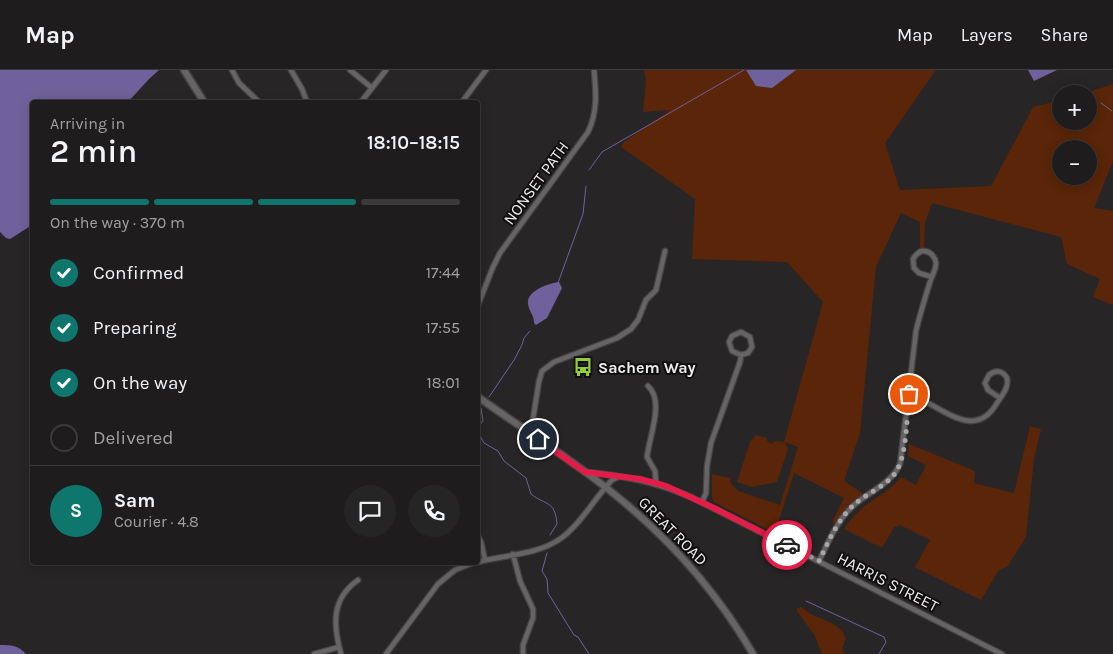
<!DOCTYPE html>
<meta charset="utf-8">
<style>
:root{--surface:#1e1c1c;--page:#262525;--text:#f1f3f6;--muted:#a1a1a3;--line:#3c3a3b;--accent:#0f766e}
body{margin:0;font-family:Karla,sans-serif;background:var(--page);color:var(--text);height:100vh;display:flex;flex-direction:column;font-size:19px;white-space:nowrap}
*{box-sizing:border-box;margin:0}
p{font-size:16px;color:var(--muted)}
.icon{flex:none;width:28px;height:28px;fill:none;stroke:currentColor;stroke-width:2;stroke-linecap:round;stroke-linejoin:round}
.map{position:relative;flex:1;overflow:hidden}
.panel{position:absolute;left:30px;top:30px;width:450px;height:465px;display:flex;flex-direction:column;background:var(--surface);border-radius:5px;box-shadow:0 2px 12px #0003,0 0 0 1px var(--line)}
.panel>*{flex:none}
.tools{position:absolute;left:1052px;top:15px;display:grid;gap:10px}
.tools a{display:grid;place-items:center;width:45px;height:45px;border-radius:50%;background:var(--surface);box-shadow:0 2px 12px #0003,0 0 0 1px var(--line);font-size:25px}
.pin{position:absolute;display:grid;place-items:center;width:42px;height:42px;color:#fff;margin:-21px;border:2px solid #fff;border-radius:50%;box-shadow:0 1px 5px #0007}
.courier{position:absolute;display:grid;place-items:center;width:50px;height:50px;margin:-25px;border:4px solid #e11d48;border-radius:50%;background:#fff;color:#222;box-shadow:0 1px 6px #0007}
.overview em{font-style:normal;font-weight:600}
.overview div{display:flex;flex-direction:column-reverse}
.overview{display:flex;align-items:center;justify-content:space-between;height:85px;padding:0 20px}
h1{font-size:32px;font-weight:600;line-height:38px}
.bar{display:grid;grid-template-columns:repeat(4,1fr);gap:8px 5px;align-content:center;height:60px;padding:0 20px}
.bar i{height:6px;border-radius:4px;background:var(--line)}
.bar .selected{background:var(--accent)}
.bar p{grid-column:span 4}
.line{display:flex;align-items:center;gap:12px;padding:0 20px;border-top:1px solid var(--line)}
.line div{flex:1}
.round{display:grid;place-items:center;flex:none;width:52px;height:52px;border-radius:26px;background:var(--page)}
ol{padding:0 20px;list-style:none}
li{display:flex;align-items:center;gap:15px;height:55px}
li p{margin-inline-start:auto}
li .icon{padding:5px;border-radius:50%;background:var(--accent);color:#fff;stroke-width:4}
li:last-child{color:var(--muted)}
li i{width:28px;height:28px;border:2px solid var(--line);border-radius:50%}
header{display:flex;align-items:center;gap:30px;box-sizing:border-box;height:70px;padding:0 25px;background:var(--surface);border-bottom:1px solid var(--line)}
header strong{font-size:24px}
nav{display:flex;gap:28px;margin-inline-start:auto;font-size:18px}
.map>svg:first-child{display:block}
</style>
<header>
<strong>Map</strong>
<nav><a>Map</a><a>Layers</a><a>Share</a></nav>
</header>
<div class="map">
<svg width="1113" height="584" viewBox="0 0 1113 584">
<rect width="100%" height="100%" fill="#282526"/>
<path fill="#5a2508" fill-rule="evenodd" d="M644 0H936L885 73 900 120 991 116 1033 37 1061 30V51H1089V24H1082L1113 14V91L1094 138 1113 141V235L1093 227 1100 209 1067 194 1061 167 932 133 925 153 924 177 920 178V152L901 143 876 197 860 363 844 411 865 425 841 447 835 455 832 452 844 428 794 403 775 463 714 432 712 427V404L731 408 730 412 738 421 780 435 798 377 785 372 788 379 777 412 752 417 737 412 750 372 756 365 767 368V371L772 374 775 371 784 372 823 232 787 192 692 189 695 129 621 77 624 72 670 40 643 42 646 9ZM1061 79H1089V106H1061Z
M1030 356 1041 359 1034 389 1026 467 1007 497 999 500 981 530 915 497 930 470 900 455 898 457 895 456 882 478 844 459C850 450 857 442 866 435 879 426 891 419 901 407L916 415 926 395 908 386 909 374 975 401 974 413 1014 423Z
M801 537C806 540 810 544 815 546 828 552 841 554 846 569L842 578 845 584H822L815 566 797 541V538Z"/>
<path fill="#6f629c" d="M0 0H159L149 9 128 32H32V155L10 169 6 168 0 162Z
M746 0H796L772 18 756 16Z
M1028 0H1057L1034 11Z
M559 212 562 218 547 248 536 255 534 253C534 244 529 242 528 234 526 221 549 213 559 212Z
M0 575C11 575 18 575 26 584H0Z"/>
<g fill="none" stroke-linecap="round" stroke-linejoin="round">
<path stroke="#6f629c" stroke-width="1" d="M1101 33 1112 41
M589 100 602 82 744 0
M558 213 583 144 586 116
M489 327 514 290 522 275 524 268 530 261
M478 357 483 351 481 338
M478 362 484 373 498 381 504 391 526 408 531 424C546 436 555 430 557 454L550 465
M547 483 542 501 547 509 548 523 574 565 578 567 589 584
M806 531 884 567 886 572 879 584"/>
<g stroke="#454344" stroke-width="7">
<path id="minor" d="M232 0 239 13 259 32
M291 0 302 19 307 32
M350 0 372 18
M361 32 386 0
M462 32 486 0
M478 235 493 197 500 183 588 62C598 41 596 22 594 0
M648 316C665 331 649 367 647 387L655 401 656 413
M909 324C941 335 974 373 997 333 1002 325 1009 318 1007 308 1003 301 996 299 989 305L985 313 988 320 1000 328
M528 363 533 349 539 311 542 301 554 292 617 268 631 259 638 250 646 230 656 220 665 181
M587 402C625 406 655 412 691 427L1002 584
M702 432 706 423 707 396 711 373 740 292 741 285 748 283 752 277 750 267 741 262 732 266 729 272 732 281 741 285
M478 466 481 472 485 490
M513 484 520 511 533 539V548L523 575V584
M819 491C829 471 837 450 854 435 870 421 891 414 900 394L916 261C920 244 925 228 930 212 932 206 936 199 936 193 935 186 929 180 922 181 918 182 916 185 913 189L914 198 919 203 932 207
M478 492C504 485 537 485 560 469 581 454 594 429 612 410L618 407
M314 584 339 577
M341 584C333 555 331 529 358 510
M386 584 438 514 455 500 475 492"/>
</g>
<g stroke="#454344" stroke-width="9">
<path id="secondary" d="M184 0 204 32
M478 327C523 359 571 389 614 424 670 469 717 522 753 584"/>
</g>
<use href="#minor" stroke="#666465" stroke-width="4.5"/>
<use href="#secondary" stroke="#666465" stroke-width="6"/>
</g>
<g fill="none" stroke-linecap="round" stroke-linejoin="round">
<path stroke="#a9a6a7" stroke-width="5" stroke-dasharray="0 9" d="M787 475 819 491C829 471 838 448 856 433 869 422 889 415 897 400 907 383 907 344 909 324"/>
<path stroke="#e11d48" stroke-width="6" d="M538 369 585 402 640 409 666 416 714 438 787 475"/>
</g>
<defs>
<g id="bus-bare" transform="scale(1.5)"><path d="M-5-6H5V4H4V6H2V4H-2V6H-4V4H-5ZM-3.5-4V0h7V-4ZM-3.5 1.2v1.5H-2V1.2ZM2 1.2v1.5H3.5V1.2Z" fill="#94cc3c" stroke="#100f0f" stroke-width="2.5" paint-order="stroke"/></g>
</defs>
<g fill-rule="evenodd">
<use href="#bus-bare" x="583" y="297"/>
</g>
<g text-anchor="middle" dominant-baseline="central" stroke-width="4" stroke-linejoin="round" paint-order="stroke">
<g font-size="16" fill="#eeeced" stroke="#100f0f">
<text transform="translate(536 113) rotate(-54)">NONSET PATH</text>
<text transform="translate(673 461) rotate(45)">GREAT ROAD</text>
<text transform="translate(888 512) rotate(27)">HARRIS STREET</text>
</g>
<g font-size="16" font-weight="bold" fill="#eeeced" stroke="#100f0f" text-anchor="start">
<text x="598" y="297">Sachem Way</text>
</g>
</g>
</svg>
<div class="tools">
<a>+</a>
<a>−</a>
</div>
<div class="pin" style="left:909px;top:324px;background:#ea580c"><svg class="icon" aria-label="bag" viewBox="0 0 24 24"><path d="M5 8h14l-1 12H6zM9 8a3 3 0 0 1 6 0"/></svg></div>
<div class="pin" style="left:538px;top:369px;background:#1f2937"><svg class="icon" aria-label="home" viewBox="0 0 24 24"><path d="M3 11l9-7 9 7M6 9v11h12V9"/></svg></div>
<div class="courier" style="left:787px;top:475px"><svg class="icon" aria-label="car" viewBox="0 0 24 24"><path d="M5 17H2v-5l4-1 3-4h7l3 4 3 1v5h-3M9 17h6M6 11h13"/><circle cx="7" cy="17" r="2"/><circle cx="17" cy="17" r="2"/></svg></div>
<section class="panel">
<div class="overview"><div><h1>2 min</h1><p>Arriving in</p></div><em>18:10–18:15</em></div>
<div class="bar"><i class="selected"></i><i class="selected"></i><i class="selected"></i><i></i><p>On the way · 370 m</p></div>
<ol>
<li><svg class="icon" aria-label="check" viewBox="0 0 24 24"><path d="M5 12l5 5 9-10"/></svg>Confirmed<p>17:44</p></li>
<li><svg class="icon" aria-label="check" viewBox="0 0 24 24"><path d="M5 12l5 5 9-10"/></svg>Preparing<p>17:55</p></li>
<li><svg class="icon" aria-label="check" viewBox="0 0 24 24"><path d="M5 12l5 5 9-10"/></svg>On the way<p>18:01</p></li>
<li><i></i>Delivered</li>
</ol>
<div class="line" style="height:90px"><b class="round" style="background:var(--accent);color:#fff">S</b><div><b>Sam</b><p>Courier · 4.8</p></div><a class="round"><svg class="icon" aria-label="chat" viewBox="0 0 24 24"><path d="M4 5h16v11H9l-5 4z"/></svg></a><a class="round"><svg class="icon" aria-label="phone" viewBox="0 0 24 24"><path d="M5 4h4l2 5-3 2q2 4 5 5l2-3 5 2v4C11 20 4 13 5 4z"/></svg></a></div>
</section>
</div>
